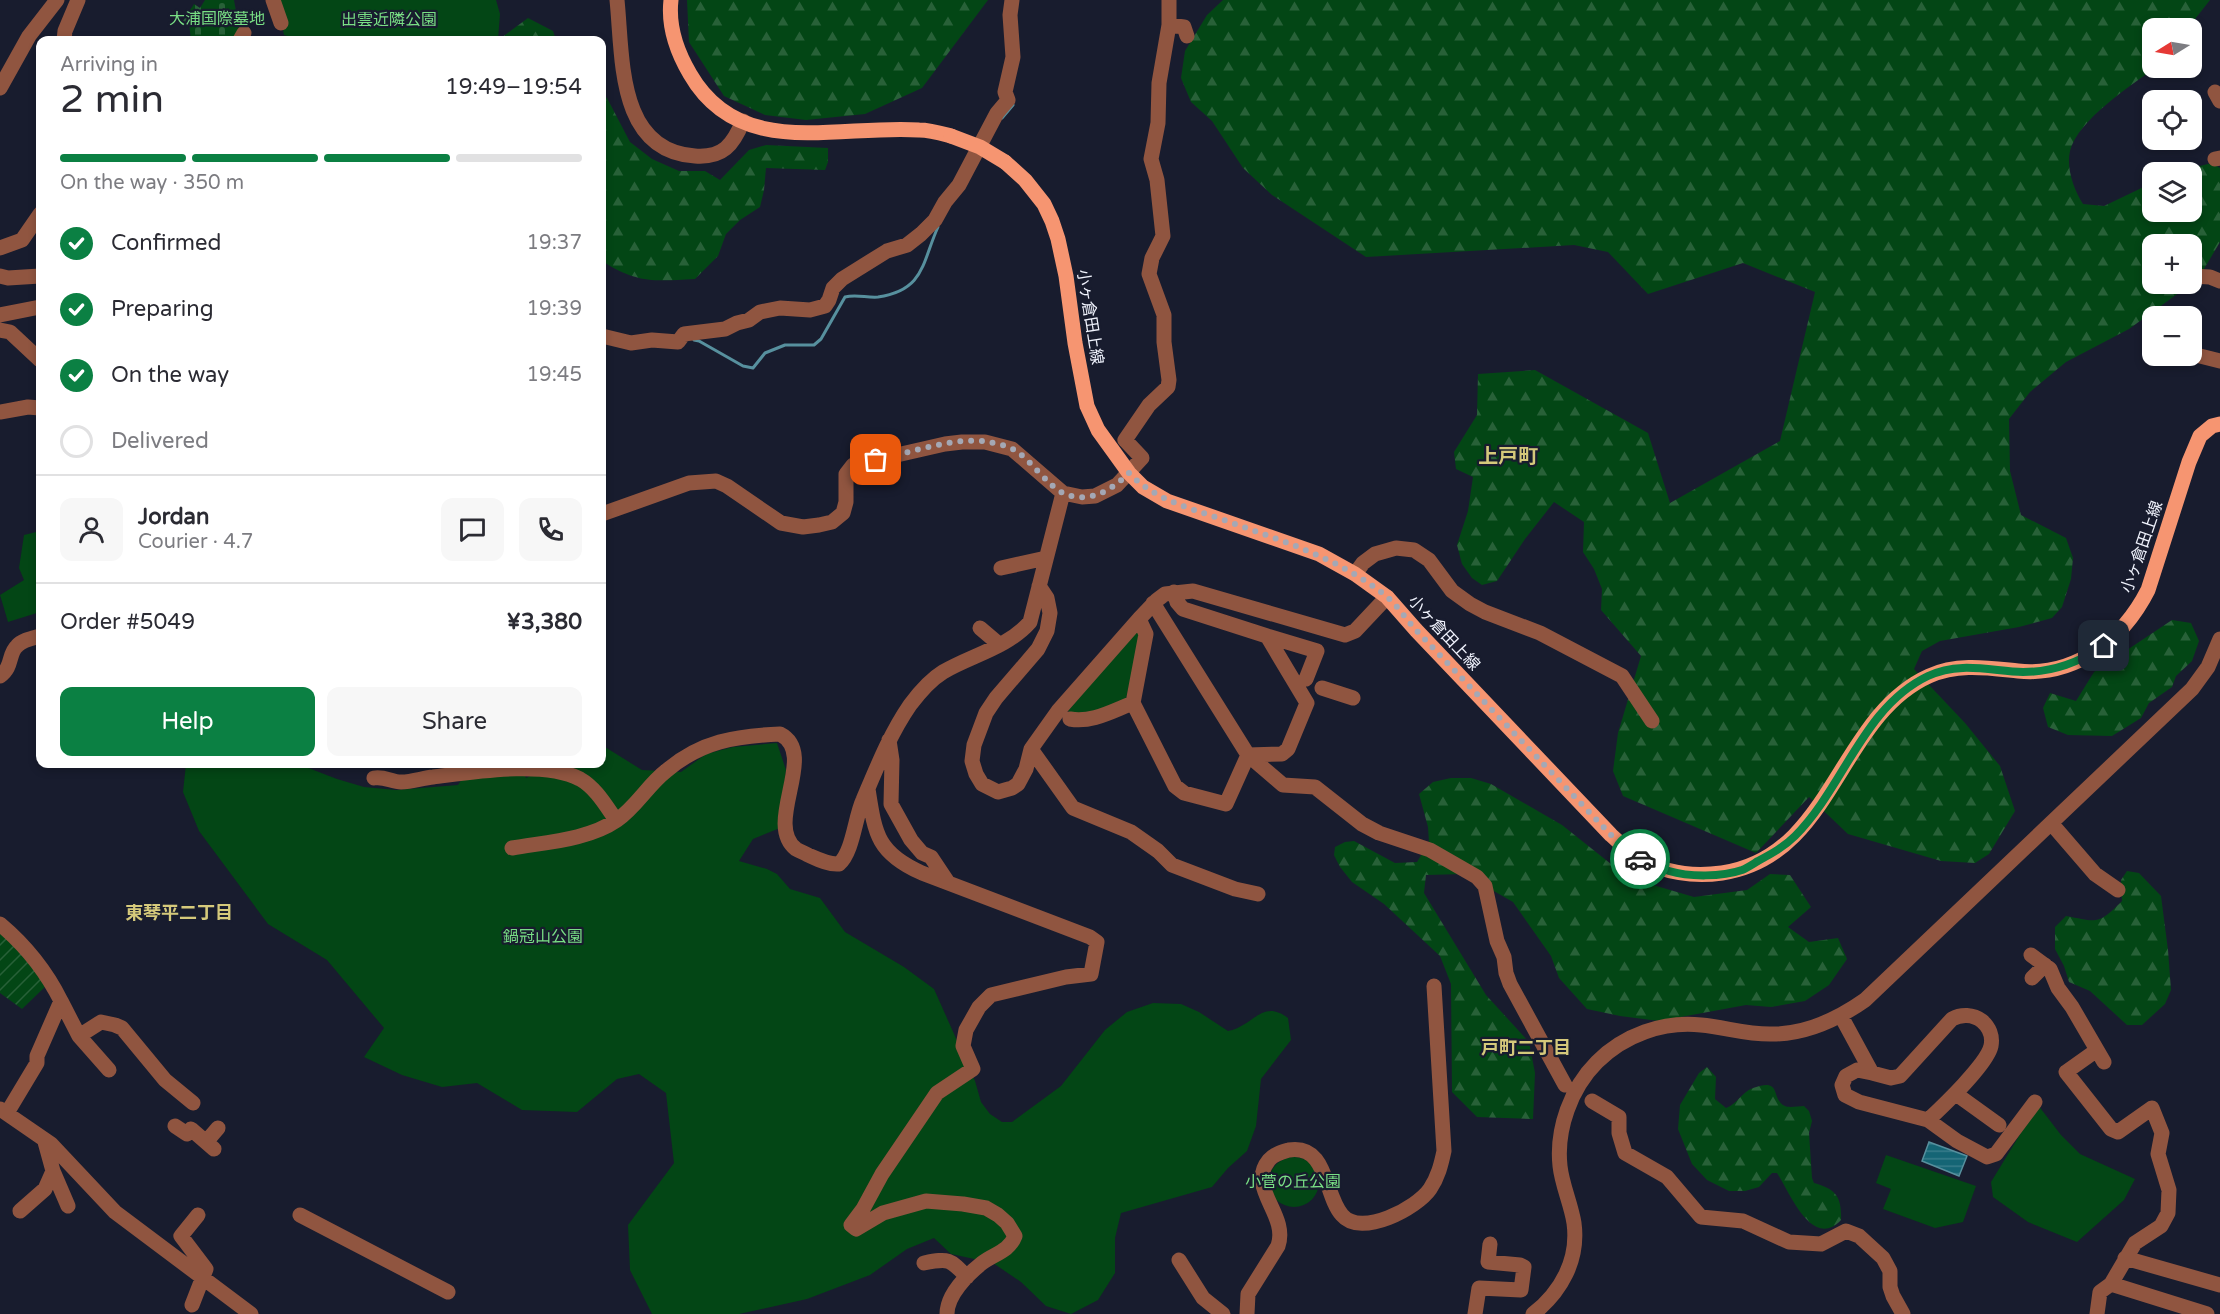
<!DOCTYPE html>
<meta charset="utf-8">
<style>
:root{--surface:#fff;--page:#f7f7f7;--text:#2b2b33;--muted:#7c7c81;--line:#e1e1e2;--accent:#0b8043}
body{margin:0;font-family:"Varela Round","Noto Sans JP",sans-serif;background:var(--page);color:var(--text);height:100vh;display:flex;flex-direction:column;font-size:22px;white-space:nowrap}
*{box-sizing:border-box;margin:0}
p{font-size:20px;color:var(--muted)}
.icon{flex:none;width:33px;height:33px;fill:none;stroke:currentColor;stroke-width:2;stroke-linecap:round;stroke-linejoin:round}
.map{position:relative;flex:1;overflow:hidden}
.sheet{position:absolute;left:36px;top:36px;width:570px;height:732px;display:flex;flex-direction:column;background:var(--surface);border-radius:12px;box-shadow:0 3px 9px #0003}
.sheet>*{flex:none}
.needle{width:39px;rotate:259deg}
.buttons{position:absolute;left:2142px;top:18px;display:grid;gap:12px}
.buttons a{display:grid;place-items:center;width:60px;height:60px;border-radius:12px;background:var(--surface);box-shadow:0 3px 9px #0003;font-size:30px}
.pin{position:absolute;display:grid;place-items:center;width:51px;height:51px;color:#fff;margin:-26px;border-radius:12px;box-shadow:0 3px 9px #0006}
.courier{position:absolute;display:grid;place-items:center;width:60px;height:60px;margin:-30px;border:4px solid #0b8043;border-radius:50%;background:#fff;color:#222;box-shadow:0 2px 8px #0007}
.headline em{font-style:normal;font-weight:600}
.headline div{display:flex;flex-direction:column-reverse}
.headline{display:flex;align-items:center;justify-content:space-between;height:102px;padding:0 24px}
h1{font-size:39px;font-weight:600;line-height:45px}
.bar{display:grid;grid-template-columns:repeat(4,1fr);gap:9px 6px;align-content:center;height:72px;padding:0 24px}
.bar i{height:8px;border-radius:4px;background:var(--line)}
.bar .current{background:var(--accent)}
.bar p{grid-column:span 4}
.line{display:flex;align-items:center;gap:15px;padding:0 24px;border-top:2px solid var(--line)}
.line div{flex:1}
.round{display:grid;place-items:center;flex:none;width:63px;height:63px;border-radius:12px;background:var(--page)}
ol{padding:0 24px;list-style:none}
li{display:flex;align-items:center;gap:18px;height:66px}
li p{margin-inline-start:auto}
li .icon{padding:6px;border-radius:50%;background:var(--accent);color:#fff;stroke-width:4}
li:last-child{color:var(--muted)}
li i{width:33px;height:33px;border:3px solid var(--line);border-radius:50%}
.action{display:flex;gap:12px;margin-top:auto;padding:12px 24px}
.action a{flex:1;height:69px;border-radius:12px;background:var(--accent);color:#fff;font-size:24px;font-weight:600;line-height:69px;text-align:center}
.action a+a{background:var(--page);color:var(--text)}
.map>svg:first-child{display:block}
</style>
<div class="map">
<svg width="2220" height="1314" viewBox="0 0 2220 1314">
<defs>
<pattern id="forest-firs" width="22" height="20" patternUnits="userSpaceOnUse" patternTransform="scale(1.5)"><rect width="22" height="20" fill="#034615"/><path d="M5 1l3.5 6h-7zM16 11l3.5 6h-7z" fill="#286138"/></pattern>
<pattern id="cemetery-stones" width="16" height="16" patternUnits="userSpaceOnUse" patternTransform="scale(1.5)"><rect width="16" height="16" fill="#034615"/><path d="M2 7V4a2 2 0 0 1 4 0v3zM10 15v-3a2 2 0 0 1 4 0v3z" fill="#286138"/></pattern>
<pattern id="garden-furrows" width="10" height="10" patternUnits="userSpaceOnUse" patternTransform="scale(1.5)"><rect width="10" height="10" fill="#034615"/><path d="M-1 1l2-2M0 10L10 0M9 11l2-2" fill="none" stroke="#286138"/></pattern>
<pattern id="water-rules" width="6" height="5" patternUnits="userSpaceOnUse" patternTransform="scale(1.5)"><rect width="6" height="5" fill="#156575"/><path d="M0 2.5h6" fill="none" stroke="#377c8a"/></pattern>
</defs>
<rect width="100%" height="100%" fill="#181c2e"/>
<path fill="url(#forest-firs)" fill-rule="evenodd" d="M687 0H988L922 88 865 114 806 120 765 115 724 96 689 42Z
M1223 0H2210L2188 28H2152V68H2155C2130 86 2078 120 2070 151 2066 168 2074 190 2083 204L2104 206 2152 183V212H2192V172H2175L2212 163 2220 168V242L2198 279 2129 329 2066 362 2030 392 2009 419 2010 471 2021 515 2066 538 2073 558 2071 579 2062 607 2052 618 2019 627 1940 641 1922 651 1914 669 1965 723 2000 766 2015 811 1989 854 1975 863 1941 861 1848 834 1809 797 1756 853 1623 796 1613 771 1618 733 1641 656 1601 610 1602 589 1594 569 1583 552 1584 522 1554 502 1525 539 1497 581 1482 585 1472 578 1462 564 1457 545 1468 511 1473 477 1456 469 1454 452 1477 415 1478 374 1535 370 1648 433 1670 503 1780 441 1815 292 1743 263 1648 294 1608 252 1574 245 1366 257 1272 195 1243 168 1212 121 1191 102 1181 78 1185 51 1207 15ZM2152 244H2192V284H2152Z
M528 18 553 31 556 40H501V38Z
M602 94 607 98 630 142 652 159 679 171H705L720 180 749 150 766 145 828 148V162L825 170 766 168 764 190 760 207 740 220 726 234 718 256 695 279C654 281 638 284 602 261Z
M2172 620 2191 623 2199 641 2192 661 2176 676 2172 687 2149 703 2141 718 2112 736 2068 735 2048 727 2043 708 2050 693 2076 701 2094 672Z
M1451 778H1471L1491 784 1562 825 1611 864 1653 885 1694 897 1747 890 1770 874 1790 875 1811 907 1788 927 1809 942 1838 938 1847 959 1829 985 1805 1001 1771 1007 1746 1005 1659 1021 1620 1016 1587 1009 1559 978 1551 956 1513 902 1464 874 1426 875 1424 893 1486 995 1529 1042 1535 1073 1533 1119 1477 1117 1452 1092 1451 984 1440 956 1384 904 1352 882 1340 867 1334 855 1335 847 1345 842 1354 841 1395 863 1417 862 1429 842 1428 827 1419 794 1433 782Z
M2127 871 2139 873 2161 896 2168 950 2171 990 2165 1004 2142 1025H2127L2090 991 2069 982 2064 966 2055 949V927L2066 916C2098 922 2098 925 2122 901L2121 880Z
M1707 1067 1716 1077 1715 1099 1726 1108C1737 1104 1742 1092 1753 1088 1783 1077 1770 1099 1785 1106 1789 1108 1799 1106 1804 1106L1809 1111 1812 1121 1809 1133 1812 1178 1814 1183C1836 1189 1842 1197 1841 1220 1812 1251 1789 1191 1777 1173H1772L1759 1187 1745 1191H1729L1707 1180 1692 1164 1678 1129 1680 1105 1699 1073Z"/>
<path fill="url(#cemetery-stones)" d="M205 0H234L237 17 245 25 236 40H191L189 23 183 21 194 4 200 8Z"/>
<path fill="#034615" d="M277 0H496L500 14 498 40H302L284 35Z
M40 531V612L8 622 0 595 24 580 19 568 24 535Z
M1138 629 1141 635 1126 699C1109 707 1085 724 1068 711Z
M777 743 786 770 780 828 753 839 739 861 767 869 777 874 790 889 820 898 845 932 904 967 934 989 975 1081 981 1102 990 1114 1002 1122H1012L1061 1086 1105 1030 1127 1012 1153 1003 1181 1004 1199 1012 1228 1031C1254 1026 1262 998 1288 1018L1291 1040 1261 1079 1256 1126 1247 1151 1228 1168 1212 1187 1121 1213 1115 1238V1273L1098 1300 1071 1314 1046 1306 1021 1282 993 1263 951 1254 934 1238 907 1249 870 1275 807 1299 739 1314H652L630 1270 628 1225 674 1163 666 1093 639 1074 617 1079 577 1112 522 1110 477 1083 442 1087 402 1075 364 1057 384 1028 327 960 268 924 199 831 183 792 186 764H298L337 779 364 787 396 790 458 785 472 764H520L526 778 555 764H602V748L605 747 642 770 681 772 706 754 733 747Z
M2038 1105 2061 1135 2080 1154 2135 1179 2124 1200 2077 1242 2028 1222 1993 1197 1991 1182Z
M1886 1155 1976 1186 1963 1222 1935 1228 1883 1209 1891 1189 1876 1183Z
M1269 1182a25 25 0 1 1 50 0a25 25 0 1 1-50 0Z"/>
<path fill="url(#garden-furrows)" d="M0 928 47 985 22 1009 0 993Z"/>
<path fill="url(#water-rules)" stroke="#57909e" stroke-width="1.5" d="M1929 1142 1967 1156 1959 1176 1922 1161Z"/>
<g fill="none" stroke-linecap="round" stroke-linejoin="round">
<path stroke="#57909e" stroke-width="3" d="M1002 118 1013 105
M694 340 699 341 743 366 753 368 765 353 785 345H814L821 339 845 297C856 294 867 298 878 297 925 290 922 262 938 227"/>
<path stroke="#905540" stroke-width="15" d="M273 0 281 23
M617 0C623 58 617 151 695 156 723 158 733 145 743 121
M1169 25 1184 27 1187 36
M64 40 65 31 78 0
M240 40 244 33
M0 88 29 36 57 0
M2215 92 2220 101
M2215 159 2220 158
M0 248 22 240 40 214
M0 276 8 278 40 276
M2192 276 2210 277 2220 281
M0 315 40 307
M0 330 10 332 40 360
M602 336 631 343 652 340 678 342 684 334 725 329 737 323 749 320 760 312 780 308 810 310 825 306 829 300 833 288 842 279 887 251 907 245 921 234 935 220 945 202 959 185 997 113 1008 100 1005 92 1013 57 1010 15 1012 0
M2192 354 2220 361
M0 412 28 407 40 408
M602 514 689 483 716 481 727 486 781 523 803 527 819 525 832 522 843 513 846 502V474L853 465 945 444 962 442H985L1012 449 1063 493 1082 497 1095 496 1117 485 1142 458 1125 440 1149 405 1168 387 1169 380 1164 342V315L1149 274 1152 258 1163 236 1157 180 1151 159 1158 123 1159 83 1169 25V0
M1001 568 1046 558
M1355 574 1363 563 1375 554 1396 548 1414 550 1429 560 1452 591 1470 604 1485 612 1540 633 1622 676 1652 721
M1039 586 1047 598 1050 613 1047 631 1038 649 996 698 986 713 974 745 972 761 976 774 982 784 998 792 1012 788 1018 784 1026 769 1031 749 1058 711 1139 619 1157 600 1165 594 1193 591 1345 635 1355 631 1387 597
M1174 592 1177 602 1183 609 1267 636 1307 703 1288 749 1282 754 1248 755
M1153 603 1248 755 1283 785 1315 787 1362 824 1379 833 1430 850 1477 877 1485 886 1497 941 1504 957 1506 973 1510 984 1565 1085
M1139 619 1146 634 1133 703 1175 786 1184 793 1226 804 1248 755
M980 628 1000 645
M1267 636 1317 651 1306 679
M0 676C13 667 8 654 17 646 22 640 33 638 40 636
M1322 688 1353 698
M1070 719C1092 723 1112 711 1133 703
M889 740 892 760 891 804 911 840 922 853 931 857 947 881
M1031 749 1073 808 1131 832 1158 851 1172 865 1235 889 1258 894
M374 778C384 776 392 782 401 782 412 782 423 778 433 777 473 772 544 760 580 779 596 788 606 806 616 820
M868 789C875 834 877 853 922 873L1090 937 1097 942 1091 974 1066 977 991 995 979 1007 966 1030 963 1046 973 1069 937 1093 882 1174 863 1209 851 1225 856 1229 883 1213 926 1201 963 1204 986 1208 998 1215 1007 1223 1015 1236C1009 1252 993 1254 982 1263 967 1275 947 1295 947 1314
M2051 823 2095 874 2118 890
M512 848C546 842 588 840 617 820 636 807 648 785 666 771 701 741 736 736 780 734 819 754 763 823 796 849 799 851 805 853 808 855 817 859 829 865 839 864 853 852 855 817 863 800 877 767 890 734 910 705 919 693 930 680 943 672 972 655 1007 648 1030 622L1063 493
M0 924C25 945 46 971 61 1001L37 1056V1063L7 1113
M2031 955 2050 969 2058 988 2072 1007 2104 1062
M2032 978 2045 965
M61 1001 79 1036 101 1022 115 1025 122 1028 165 1080 193 1103
M1841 1016 1872 1073 1857 1070 1846 1076 1842 1085 1845 1095 1859 1102 1928 1120C1943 1106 1987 1064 1991 1046 1993 1036 1989 1027 1982 1021 1973 1014 1961 1014 1952 1019L1900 1076 1891 1078 1872 1073
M79 1036 109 1070
M1956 1094 1999 1125
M1592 1101 1619 1117V1133L1625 1153 1667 1177 1701 1217 1743 1221 1789 1242 1821 1244 1846 1231 1859 1236 1883 1258 1890 1271V1287L1893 1296 1903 1314
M0 1109 51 1144 115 1212 251 1314
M1928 1120 1957 1141 1987 1157 1996 1154 2035 1102
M175 1126 187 1134 191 1129 214 1149
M45 1142 53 1171 68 1206
M206 1142 218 1128
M20 1211 45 1189 53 1171
M300 1215 448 1292
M2125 1258 2220 1285
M1179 1260 1203 1298 1223 1314
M924 1263C949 1258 950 1259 967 1277
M2111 1284 2207 1314
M192 1305 206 1269 181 1236 198 1215
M1247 1314 1248 1294 1278 1246C1289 1214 1246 1188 1269 1160 1274 1154 1282 1152 1289 1150 1328 1144 1324 1195 1342 1215 1361 1238 1417 1208 1430 1189 1438 1177 1441 1165 1444 1151L1434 986
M1475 1314 1479 1288 1521 1290 1524 1267 1520 1265 1488 1262 1490 1244
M1533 1314C1561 1292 1579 1260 1574 1223 1571 1204 1562 1185 1560 1166 1556 1129 1571 1088 1597 1062 1624 1035 1663 1021 1701 1025 1725 1027 1748 1035 1773 1034 1807 1034 1838 1019 1865 1000L2192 689 2208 667 2220 639
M2097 1314 2100 1292 2111 1284 2135 1243 2161 1226 2168 1213 2169 1190 2158 1154 2162 1133 2152 1108 2118 1132 2111 1129 2066 1072 2097 1050"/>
<path stroke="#f69571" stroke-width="15" d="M671 0C668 26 677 52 690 74 740 161 839 124 919 130 930 130 940 133 951 136
M1005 162 1025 180 1044 204 1052 221 1058 239 1066 276 1075 343 1087 406 1098 430 1129 473 1143 487 1167 501 1319 554 1355 574 1387 597 1416 630 1611 835C1620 843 1629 852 1639 858 1664 873 1694 877 1722 873 1833 857 1838 717 1929 676 1958 663 1988 668 2018 671 2076 677 2123 639 2148 590L2189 462 2200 436 2212 426 2220 424"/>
<path stroke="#f69571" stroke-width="15" d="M951 136 980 147 1005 162"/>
</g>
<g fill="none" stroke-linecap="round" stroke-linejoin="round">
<path stroke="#a4a8b5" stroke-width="6" stroke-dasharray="0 10.8" d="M876 460C911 453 953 436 989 442 999 444 1010 446 1019 453 1032 463 1050 487 1063 493 1088 505 1112 490 1129 473 1155 500 1187 507 1221 519 1279 540 1338 557 1386 596 1397 605 1406 619 1416 630L1611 835 1640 859"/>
<path stroke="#0b8043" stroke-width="8" d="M1640 859C1650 863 1659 868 1669 871 1689 877 1722 877 1742 870 1747 868 1753 864 1758 861 1771 854 1784 847 1795 836 1844 787 1863 707 1928 676 1960 661 1991 671 2023 672 2054 672 2079 662 2104 646"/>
</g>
<g text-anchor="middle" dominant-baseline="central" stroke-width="4.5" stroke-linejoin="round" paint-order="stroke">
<g font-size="16" fill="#79df85" stroke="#181c2e">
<text x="217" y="19">大浦国際墓地</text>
<text x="389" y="20">出雲近隣公園</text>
<text x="543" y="937">鍋冠山公園</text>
<text x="1293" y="1182">小菅の丘公園</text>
</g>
<g font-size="16" fill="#f0f3fd" stroke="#181c2e">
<text transform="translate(1090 317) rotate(81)">小ヶ倉田上線</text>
<text transform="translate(2142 547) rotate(-71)">小ヶ倉田上線</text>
<text transform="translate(1444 633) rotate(47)">小ヶ倉田上線</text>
</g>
<g font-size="18" font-weight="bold" fill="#d5c97b" stroke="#181c2e">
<text x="179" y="913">東琴平二丁目</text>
<text x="1526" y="1048">戸町二丁目</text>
</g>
<g font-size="20" font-weight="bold" fill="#d5c97b" stroke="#181c2e">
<text x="1508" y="457">上戸町</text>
</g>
</g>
</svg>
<div class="buttons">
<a><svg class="needle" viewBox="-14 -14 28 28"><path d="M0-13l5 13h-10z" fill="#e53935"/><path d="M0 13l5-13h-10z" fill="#7c7c81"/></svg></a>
<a><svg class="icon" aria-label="locate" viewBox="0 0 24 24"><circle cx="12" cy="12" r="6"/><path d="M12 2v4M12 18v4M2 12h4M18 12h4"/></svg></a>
<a><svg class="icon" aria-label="layers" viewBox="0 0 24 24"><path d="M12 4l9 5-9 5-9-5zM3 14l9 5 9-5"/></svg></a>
<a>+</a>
<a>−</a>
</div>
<div class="pin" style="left:876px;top:460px;background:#ea580c"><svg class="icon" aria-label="bag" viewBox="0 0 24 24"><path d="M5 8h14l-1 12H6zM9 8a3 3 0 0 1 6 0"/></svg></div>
<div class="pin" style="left:2104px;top:646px;background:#1f2937"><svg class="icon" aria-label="home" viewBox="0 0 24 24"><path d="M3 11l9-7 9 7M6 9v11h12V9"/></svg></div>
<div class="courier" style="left:1640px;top:859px"><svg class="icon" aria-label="car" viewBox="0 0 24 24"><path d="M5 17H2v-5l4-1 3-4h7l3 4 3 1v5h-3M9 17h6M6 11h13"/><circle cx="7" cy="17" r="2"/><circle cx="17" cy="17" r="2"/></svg></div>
<section class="sheet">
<div class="headline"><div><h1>2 min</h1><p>Arriving in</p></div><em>19:49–19:54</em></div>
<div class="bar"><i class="current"></i><i class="current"></i><i class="current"></i><i></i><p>On the way · 350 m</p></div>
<ol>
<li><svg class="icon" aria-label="check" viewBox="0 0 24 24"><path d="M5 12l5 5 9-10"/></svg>Confirmed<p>19:37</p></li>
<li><svg class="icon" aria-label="check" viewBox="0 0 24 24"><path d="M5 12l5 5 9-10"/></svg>Preparing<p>19:39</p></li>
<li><svg class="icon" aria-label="check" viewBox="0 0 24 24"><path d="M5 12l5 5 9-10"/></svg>On the way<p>19:45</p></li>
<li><i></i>Delivered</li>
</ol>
<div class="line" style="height:108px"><a class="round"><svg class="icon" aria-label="person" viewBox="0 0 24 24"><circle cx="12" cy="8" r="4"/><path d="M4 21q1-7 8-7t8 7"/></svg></a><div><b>Jordan</b><p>Courier · 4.7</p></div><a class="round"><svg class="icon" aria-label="chat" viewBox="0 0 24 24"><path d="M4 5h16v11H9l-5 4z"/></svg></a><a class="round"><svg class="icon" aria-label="phone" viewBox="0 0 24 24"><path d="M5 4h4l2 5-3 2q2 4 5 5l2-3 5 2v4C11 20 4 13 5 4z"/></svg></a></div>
<div class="line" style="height:78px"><div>Order #5049</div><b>¥3,380</b></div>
<div class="action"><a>Help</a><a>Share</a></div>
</section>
</div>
